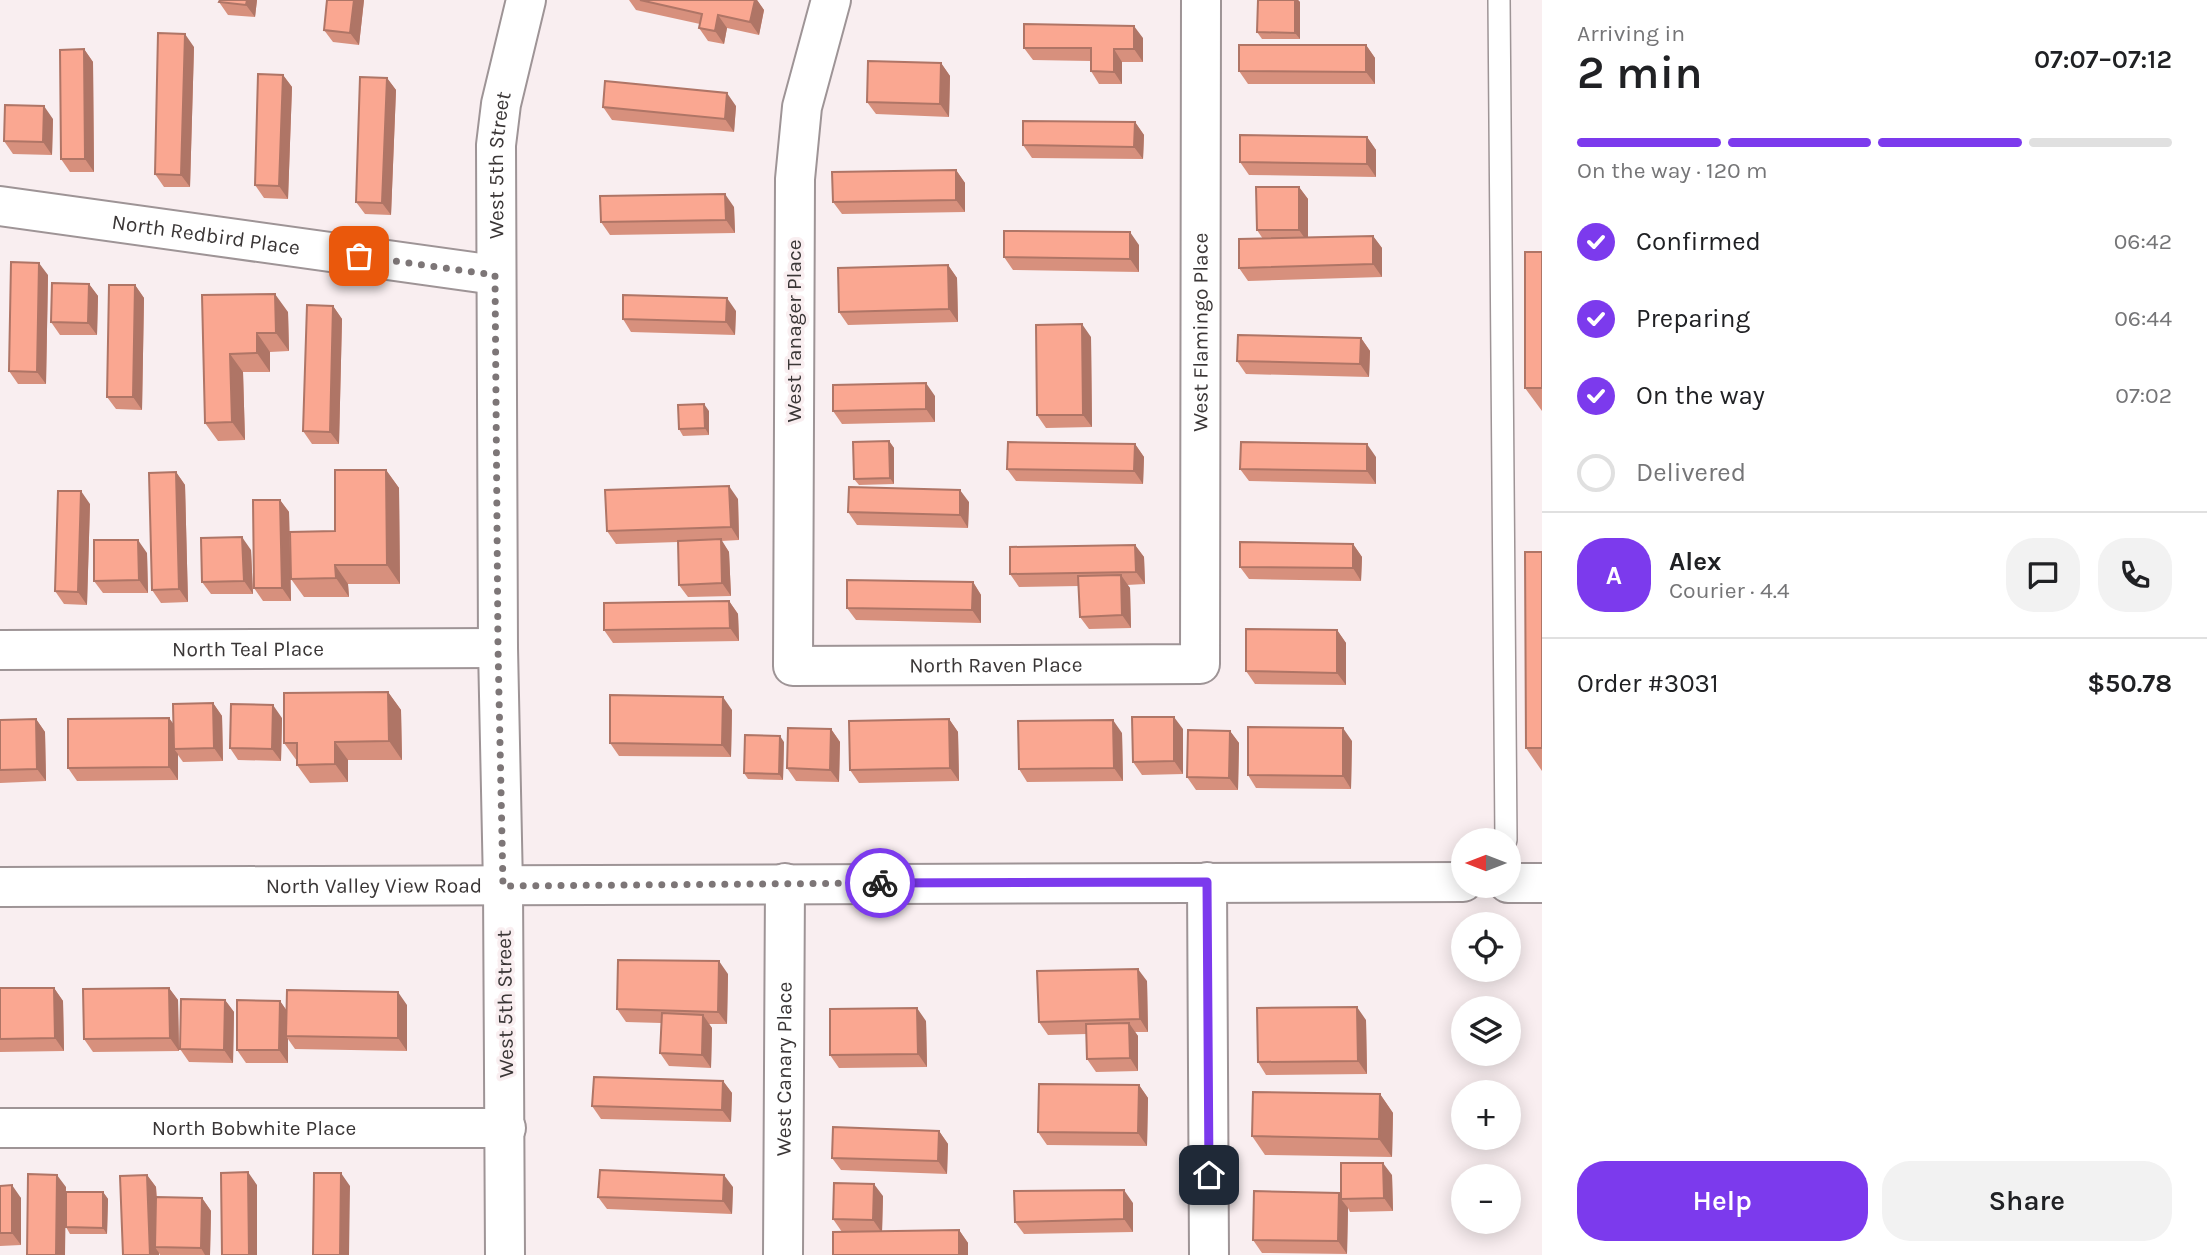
<!DOCTYPE html>
<meta charset="utf-8">
<style>
:root{--surface:#fff;--page:#f2f2f2;--text:#202124;--muted:#757577;--line:#e0e0e0;--accent:#7c3aed}
body{margin:0;font-family:Karla,sans-serif;background:var(--page);color:var(--text);height:100vh;display:flex;flex-direction:column;font-size:26px;white-space:nowrap}
*{box-sizing:border-box;margin:0}
p{font-size:23px;color:var(--muted)}
.icon{flex:none;width:38px;height:38px;fill:none;stroke:currentColor;stroke-width:2;stroke-linecap:round;stroke-linejoin:round}
.map{position:relative;flex:1;overflow:hidden}
.details{display:flex;flex-direction:column;background:var(--surface);width:665px}
.details>*{flex:none}
.needle{width:46px;rotate:270deg}
.buttons{position:absolute;left:1451px;top:828px;display:grid;gap:14px}
.buttons a{display:grid;place-items:center;width:70px;height:70px;border-radius:50%;background:var(--surface);box-shadow:0 4px 18px #0003;font-size:35px}
.pin{position:absolute;display:grid;place-items:center;width:60px;height:60px;color:#fff;margin:-30px;border-radius:14px;box-shadow:0 4px 10px #0006}
.courier{position:absolute;display:grid;place-items:center;width:70px;height:70px;margin:-35px;border:5px solid #7c3aed;border-radius:50%;background:#fff;color:#222;box-shadow:0 2px 9px #0007}
.summary em{font-style:normal;font-weight:600}
.summary div{display:flex;flex-direction:column-reverse}
.summary{display:flex;align-items:center;justify-content:space-between;height:119px;padding:0 35px}
h1{font-size:46px;font-weight:600;line-height:52px}
.bar{display:grid;grid-template-columns:repeat(4,1fr);gap:10px 7px;align-content:center;height:84px;padding:0 35px}
.bar i{height:9px;border-radius:5px;background:var(--line)}
.bar .on{background:var(--accent)}
.bar p{grid-column:span 4}
.line{display:flex;align-items:center;gap:18px;padding:0 35px;border-top:2px solid var(--line)}
.line div{flex:1}
.round{display:grid;place-items:center;flex:none;width:74px;height:74px;border-radius:28px;background:var(--page)}
ol{padding:0 35px;list-style:none}
li{display:flex;align-items:center;gap:21px;height:77px}
li p{margin-inline-start:auto}
li .icon{padding:7px;border-radius:50%;background:var(--accent);color:#fff;stroke-width:4}
li:last-child{color:var(--muted)}
li i{width:38px;height:38px;border:4px solid var(--line);border-radius:50%}
.primary-button{display:flex;gap:14px;margin-top:auto;padding:14px 35px}
.primary-button a{flex:1;height:80px;border-radius:28px;background:var(--accent);color:#fff;font-size:28px;font-weight:600;line-height:80px;text-align:center}
.primary-button a+a{background:var(--page);color:var(--text)}
main{display:flex;flex:1;min-height:0}
.map>svg:first-child{display:block}
</style>
<main>
<div class="map">
<svg width="1542" height="1255" viewBox="0 0 1542 1255">
<rect width="100%" height="100%" fill="#f9eef0"/>
<g fill="none" stroke-linecap="round" stroke-linejoin="round">
<g stroke="#9e9496" stroke-width="24">
<path id="lane" d="M1499 0 1506 840"/>
</g>
<g stroke="#9e9496" stroke-width="42">
<g id="street">
<path id="s1" d="M831 0 802 107 795 179 793 666 1200 664 1201 0"/>
<path id="s2" d="M0 206 495 275"/>
<path id="s3" d="M0 650 498 648"/>
<path d="M1207 882 1209 1255"/>
<path id="s4" d="M0 1128H506"/>
<path id="s5" d="M505 1255 503 886 498 648 496 145 501 104 526 0"/>
<path id="s6" d="M783 1255 785 883"/>
</g>
</g>
<g stroke="#9e9496" stroke-width="42">
<g id="secondary">
<path d="M1508 883H1542"/>
<path id="s7" d="M0 887 1463 882"/>
</g>
</g>
<use href="#lane" stroke="#fff" stroke-width="21"/>
<use href="#street" stroke="#fff" stroke-width="38"/>
<use href="#secondary" stroke="#fff" stroke-width="38"/>
</g>
<path fill="#d7907d" d="M220 0H257L255 17 228 15 219 2Z
M327 0H364L359 45 333 42 324 30Z
M629 0H757L764 10 759 35 727 28 724 44 708 41 699 28 700 24 636 10Z
M1258 0H1298L1300 2V39H1262L1257 32Z
M1143 38V62H1122V84H1099L1091 71V61L1033 60 1024 48Z
M1366 45 1375 58V84H1248L1239 71Z
M194 47 190 187H164L155 174Z
M84 49 93 62 94 172H70L61 159Z
M941 63 950 76 949 117 876 114 867 102Z
M283 75 292 87 288 199 264 198 255 185Z
M387 78 396 90 391 215 365 214 356 202Z
M736 106 734 132 612 120 603 107Z
M53 119 52 155 13 154 4 141Z
M1135 122 1144 135 1143 159 1032 158 1023 145Z
M1367 137 1376 150V177L1249 175 1240 162Z
M956 170 965 183V212L842 214 833 202Z
M1299 187 1308 199V237L1373 236 1382 248V277L1248 281 1239 268 1263 239 1257 230Z
M734 207 735 233 610 235 601 222Z
M1139 245V272L1013 270 1004 257Z
M1542 252V411L1525 388Z
M948 265 957 278 958 322 848 325 839 312Z
M48 275 46 384H18L9 371Z
M89 284 98 296 97 335H60L51 322Z
M135 285 144 298 142 410 116 409 107 397Z
M202 295 288 312 289 351 270 352V372H243L245 440 218 441 205 423Z
M333 306 342 319 339 444H312L303 431Z
M736 311 735 335 631 332 623 319Z
M1091 337 1092 427 1046 428 1037 415Z
M1361 338 1370 351 1369 377 1246 374 1237 361Z
M935 396V422L842 424 833 411Z
M709 411V435L683 436 679 429Z
M889 441 894 448V484L859 485 854 479Z
M1135 444 1144 457 1143 484 1016 481 1007 469Z
M1376 457V484L1249 481 1240 469Z
M386 470 399 488 400 584H348L349 597H304L291 579 335 531Z
M176 472 185 485 188 602 161 603 152 590Z
M738 499 739 540 721 541 729 552 731 596 688 597 679 585 678 542 616 544 607 531Z
M280 500 289 512 291 601H263L254 588Z
M969 502 968 528 857 525 848 512Z
M90 504 87 605 64 604 55 591Z
M1353 544 1362 557 1361 581 1249 579 1240 567Z
M1135 545 1144 557 1145 584 1127 585 1130 588 1131 628 1089 629 1080 617 1079 586 1019 587 1010 574Z
M251 550 253 594H211L202 582Z
M1542 552V771L1526 748Z
M147 553 148 593H103L94 581Z
M973 582 981 595V623L856 620 847 608Z
M729 601 738 614 739 641 613 643 604 630Z
M1337 630 1346 643V685L1255 684 1246 671Z
M388 692 401 710 402 760H348V782L310 783 297 765V761L284 743Z
M213 703 222 716 223 761 183 762 178 755V780L77 781 68 768 169 718 173 724Z
M732 710 731 757 619 756 610 743Z
M282 718 281 761 238 760 230 748Z
M36 719 45 732 46 781 0 783V720Z
M949 719 958 732 959 781 859 783 850 770Z
M831 729 840 742 839 782 796 781 787 768Z
M1183 729V774L1142 775 1133 762Z
M1230 731 1239 743 1238 790H1196L1187 777Z
M1122 733 1123 781 1027 782 1019 769Z
M1352 741 1351 789 1256 788 1248 775Z
M784 742 783 780 748 779 744 773Z
M728 974 727 1024H709L712 1028 711 1068 669 1066 660 1053 661 1023 626 1022 617 1009Z
M1147 981 1148 1032H1135L1138 1036V1071L1096 1072 1087 1059V1034L1048 1035 1039 1022Z
M0 988H54L63 1001 64 1051 0 1052Z
M169 988 178 1000 179 1051 93 1052 84 1039Z
M225 1000 234 1012 233 1063 189 1062 180 1049Z
M280 1001 287 1011 407 1005V1051L295 1049 288 1039V1063H246L237 1050Z
M1366 1020 1367 1074 1266 1075 1258 1062Z
M926 1021 927 1067 839 1068 830 1055Z
M723 1081 732 1093 731 1122 601 1119 592 1106Z
M1139 1085 1148 1098 1147 1146 1047 1145 1038 1132Z
M1380 1094 1393 1113 1392 1157 1265 1155 1252 1136Z
M939 1131 948 1144 947 1174 841 1170 832 1158Z
M147 1175 156 1187 157 1198H202L211 1211 210 1255H160L159 1253V1255H123Z
M1392 1175 1393 1211 1350 1212 1348 1208 1347 1254 1262 1253 1253 1240 1339 1193 1341 1196Z
M0 1186 21 1198V1245L0 1246Z
M733 1187 732 1214 607 1209 598 1197Z
M103 1192 108 1199 107 1234H70L66 1227Z
M883 1196 882 1231 959 1230 968 1243V1255L842 1232 833 1219Z
M1133 1203V1232L1024 1234 1015 1222Z"/>
<path fill="#af7566" d="M247 0H257L255 17 246 5Z
M354 0H364L359 45 350 33Z
M755 0H757L764 10 759 35 750 22Z
M1295 0H1298L1300 2V39L1295 33Z
M718 15 727 28 724 44 715 31Z
M1134 26 1143 38V62L1134 49Z
M185 34 194 47 190 187 181 175Z
M1366 45 1375 58V84L1366 72Z
M84 49 93 62 94 172 85 159Z
M1114 49 1122 62V84L1114 72Z
M941 63 950 76 949 117 940 104Z
M283 75 292 87 288 199 279 186Z
M387 78 396 90 391 215 382 203Z
M727 93 736 106 734 132 725 119Z
M44 106 53 119 52 155 43 142Z
M1135 122 1144 135 1143 159 1134 147Z
M1367 137 1376 150V177L1367 164Z
M956 170 965 183V212L956 200Z
M1299 187 1308 199V243L1299 230Z
M725 194 734 207 735 233 726 220Z
M1130 232 1139 245V272L1130 259Z
M1373 236 1382 248V277L1373 264Z
M39 263 48 275 46 384 37 372Z
M948 265 957 278 958 322 949 309Z
M89 284 98 296 97 335 88 323Z
M135 285 144 298 142 410 133 397Z
M275 294 288 312 289 351 276 333Z
M727 298 736 311 735 335 726 322Z
M333 306 342 319 339 444 330 432Z
M1082 324 1091 337 1092 427 1083 415Z
M257 333 270 352V372L257 353Z
M1361 338 1370 351 1369 377 1360 364Z
M230 354 243 372 245 440 232 422Z
M926 383 935 396V422L926 409Z
M704 404 709 411V435L705 428Z
M889 441 894 448V484L890 478Z
M1135 444 1144 457 1143 484 1134 471Z
M1367 444 1376 457V484L1367 471Z
M386 470 399 488 400 584 387 565Z
M176 472 185 485 188 602 179 589Z
M729 486 738 499 739 540 731 527Z
M960 490 969 502 968 528 960 515Z
M81 491 90 504 87 605 78 592Z
M280 500 289 512 291 601 282 588Z
M242 537 251 550 253 594 244 581Z
M721 539 729 552 731 596 722 583Z
M138 540 147 553 148 593 139 580Z
M1353 544 1362 557 1361 581 1353 568Z
M1135 545 1144 557 1145 584 1136 572Z
M335 565 348 584 349 597 336 578Z
M1121 575 1130 588 1131 628 1122 615Z
M973 582 981 595V623L972 610Z
M729 601 738 614 739 641 730 628Z
M1337 630 1346 643V685L1337 673Z
M388 692 401 710 402 760 389 741Z
M723 697 732 710 731 757 722 745Z
M213 703 222 716 223 761 214 748Z
M273 705 282 718 281 761 272 749Z
M1174 717 1183 729V774L1174 761Z
M169 718 178 730 174 749 178 754V780L169 767Z
M36 719 45 732 46 781 37 769Z
M949 719 958 732 959 781 950 768Z
M1113 720 1122 733 1123 781 1114 768Z
M1343 728 1352 741 1351 789 1343 776Z
M831 729 840 742 839 782 830 770Z
M1230 731 1239 743 1238 790 1229 778Z
M780 736 784 742 783 780 779 774Z
M335 742 348 760V782L335 764Z
M719 961 728 974 727 1024 718 1012Z
M1138 969 1147 981 1148 1032 1140 1019Z
M54 988 63 1001 64 1051 55 1038Z
M169 988 178 1000 179 1051 170 1038Z
M398 992 407 1005V1051L398 1038Z
M225 1000 234 1012 233 1063 224 1050Z
M280 1001 289 1014 286 1036 288 1039V1063L279 1050Z
M1357 1007 1366 1020 1367 1074 1358 1061Z
M917 1008 926 1021 927 1067 918 1054Z
M703 1015 712 1028 711 1068 702 1055Z
M1129 1023 1138 1036V1071L1130 1058Z
M723 1081 732 1093 731 1122 722 1110Z
M1139 1085 1148 1098 1147 1146 1138 1133Z
M1380 1094 1393 1113 1392 1157 1379 1139Z
M939 1131 948 1144 947 1174 938 1161Z
M1383 1163 1392 1175 1393 1211 1384 1198Z
M248 1172 257 1185V1255H249Z
M341 1173 350 1186 349 1255H340Z
M57 1175 66 1187 65 1255H56Z
M147 1175 156 1187 158 1247H155L159 1253V1255H150Z
M724 1175 733 1187 732 1214 723 1201Z
M874 1184 883 1196 882 1233 873 1220Z
M12 1185 21 1198V1245L12 1233Z
M1124 1190 1133 1203V1232L1124 1219Z
M103 1192 108 1199 107 1234 103 1228Z
M1339 1193 1343 1199H1341L1348 1208 1347 1254 1338 1241Z
M202 1198 211 1211 210 1255H205L201 1248Z
M959 1230 968 1243V1255H959Z"/>
<path fill="#faa791" stroke="#af7566" stroke-width="2" d="M220 0H247L246 5 219 2Z
M327 0H354L350 33 324 30Z
M640 0H755L750 22 718 15 715 31 699 28 702 14Z
M1258 0H1295V33L1257 32Z
M1024 24 1134 26V49H1114V72L1091 71V48H1024Z
M158 33 185 34 181 175 155 174Z
M1239 45H1366V72L1239 71Z
M84 49 85 159H61L60 50Z
M868 61 941 63 940 104 867 102Z
M258 74 283 75 279 186 255 185Z
M360 77 387 78 382 203 356 202Z
M605 81 727 93 725 119 603 107Z
M5 105 44 106 43 142 4 141Z
M1023 121 1135 122 1134 147 1023 145Z
M1240 135 1367 137V164L1240 162Z
M956 170V200L833 202 832 172Z
M1256 187H1299V230H1257Z
M725 194 726 220 601 222 600 196Z
M1004 231 1130 232V259L1004 257Z
M1373 236V264L1239 268V239Z
M1525 252H1542V388H1525Z
M11 262 39 263 37 372 9 371Z
M948 265 949 309 839 312 838 268Z
M52 283 89 284 88 323 51 322Z
M109 285H135L133 397H107Z
M275 294 276 333H257V353L230 354 232 422 205 423 202 295Z
M623 295 727 298 726 322 623 319Z
M307 305 333 306 330 432 303 431Z
M1082 324 1083 415H1037L1036 325Z
M1238 335 1361 338 1360 364 1237 361Z
M926 383V409L833 411V385Z
M704 404 705 428 679 429 678 405Z
M889 441 890 478 854 479 853 442Z
M1008 442 1135 444 1134 471 1007 469Z
M1241 442 1367 444V471L1240 469Z
M335 470H386L387 565H335L336 578 291 579 290 532 335 531Z
M176 472 179 589 152 590 149 473Z
M729 486 731 527 607 531 605 490Z
M849 487 960 490V515L848 512Z
M58 491H81L78 592 55 591Z
M253 500H280L282 588H254Z
M242 537 244 581 202 582 201 538Z
M721 539 722 583 679 585 678 541Z
M94 540H138L139 580 94 581Z
M1240 542 1353 544V568L1240 567Z
M1135 545 1136 572 1010 574V547Z
M1525 552H1542V748H1526Z
M1121 575 1122 615 1080 617 1078 576Z
M847 580 973 582 972 610 847 608Z
M729 601 730 628 604 630V603Z
M1246 629 1337 630V673L1246 671Z
M388 692 389 741 335 742V764L297 765V743H284V693Z
M610 695 723 697 722 745 610 743Z
M213 703 214 748 174 749 173 704Z
M231 704 273 705 272 749 230 748Z
M1132 717H1174V761L1133 762Z
M169 718V767L68 768V719Z
M36 719 37 769 0 770V720Z
M949 719 950 768 850 770 849 721Z
M1113 720 1114 768 1019 769 1018 721Z
M1248 727 1343 728V776L1248 775Z
M788 728 831 729 830 770 787 768Z
M1188 730 1230 731 1229 778 1187 777Z
M745 735 780 736 779 774 744 773Z
M618 960 719 961 718 1012 617 1009Z
M1138 969 1140 1019 1039 1022 1037 971Z
M0 988H54L55 1038 0 1039Z
M169 988 170 1038 84 1039 83 989Z
M287 990 398 992V1038L286 1036Z
M181 999 225 1000 224 1050 180 1049Z
M237 1000 280 1001 279 1050H237Z
M1357 1007 1358 1061 1258 1062 1257 1008Z
M917 1008 918 1054 830 1055V1009Z
M662 1013 703 1015 702 1055 660 1053Z
M1129 1023 1130 1058 1087 1059 1086 1024Z
M594 1077 723 1081 722 1110 592 1106Z
M1039 1084 1139 1085 1138 1133 1038 1132Z
M1253 1092 1380 1094 1379 1139 1252 1136Z
M833 1127 939 1131 938 1161 832 1158Z
M1341 1163H1383L1384 1198 1341 1199Z
M600 1170 724 1175 723 1201 598 1197Z
M248 1172 249 1255H222L221 1173Z
M314 1173H341L340 1255H313Z
M28 1174 57 1175 56 1255H27Z
M147 1175 150 1255H123L120 1176Z
M834 1183 874 1184 873 1220 833 1219Z
M12 1185V1233H0V1186Z
M1124 1190V1219L1015 1222 1014 1191Z
M1254 1191 1339 1193 1338 1241 1253 1240Z
M66 1192H103V1228L66 1227Z
M156 1197 202 1198 201 1248 155 1247Z
M959 1230V1255H833V1232Z"/>
<g fill="none" stroke-linecap="round" stroke-linejoin="round">
<path stroke="#7d7677" stroke-width="7" stroke-dasharray="0 12.6" d="M359 256 495 275 498 648 503 886 880 883"/>
<path stroke="#7c3aed" stroke-width="9" d="M880 883 1207 882 1209 1175"/>
</g>
<g text-anchor="middle" dominant-baseline="central" stroke-width="7" stroke-linejoin="round" paint-order="stroke">
<g font-size="21" fill="#3a3636" stroke="#f9eef0">
<text stroke="none"><textPath href="#s5" startOffset="1090">West 5th Street</textPath></text>
<text stroke="none"><textPath href="#s2" startOffset="208">North Redbird Place</textPath></text>
<text transform="translate(794 331) rotate(-90)">West Tanager Place</text>
<text stroke="none"><textPath href="#s1" startOffset="1409">West Flamingo Place</textPath></text>
<text stroke="none"><textPath href="#s3" startOffset="248">North Teal Place</textPath></text>
<text stroke="none"><textPath href="#s1" startOffset="873">North Raven Place</textPath></text>
<text stroke="none"><textPath href="#s7" startOffset="374">North Valley View Road</textPath></text>
<text transform="translate(505 1004) rotate(-91)">West 5th Street</text>
<text stroke="none"><textPath href="#s6" startOffset="186">West Canary Place</textPath></text>
<text stroke="none"><textPath href="#s4" startOffset="254">North Bobwhite Place</textPath></text>
</g>
</g>
</svg>
<div class="buttons">
<a><svg class="needle" viewBox="-14 -14 28 28"><path d="M0-13l5 13h-10z" fill="#e53935"/><path d="M0 13l5-13h-10z" fill="#757577"/></svg></a>
<a><svg class="icon" aria-label="locate" viewBox="0 0 24 24"><circle cx="12" cy="12" r="6"/><path d="M12 2v4M12 18v4M2 12h4M18 12h4"/></svg></a>
<a><svg class="icon" aria-label="layers" viewBox="0 0 24 24"><path d="M12 4l9 5-9 5-9-5zM3 14l9 5 9-5"/></svg></a>
<a>+</a>
<a>−</a>
</div>
<div class="pin" style="left:359px;top:256px;background:#ea580c"><svg class="icon" aria-label="bag" viewBox="0 0 24 24"><path d="M5 8h14l-1 12H6zM9 8a3 3 0 0 1 6 0"/></svg></div>
<div class="pin" style="left:1209px;top:1175px;background:#1f2937"><svg class="icon" aria-label="home" viewBox="0 0 24 24"><path d="M3 11l9-7 9 7M6 9v11h12V9"/></svg></div>
<div class="courier" style="left:880px;top:883px"><svg class="icon" aria-label="bike" viewBox="0 0 24 24"><circle cx="6" cy="16" r="4"/><circle cx="18" cy="16" r="4"/><path d="M6 16l4-8h5l3 8M10 8l3 8H6M13 5h3"/></svg></div>
</div>
<section class="details">
<div class="summary"><div><h1>2 min</h1><p>Arriving in</p></div><em>07:07–07:12</em></div>
<div class="bar"><i class="on"></i><i class="on"></i><i class="on"></i><i></i><p>On the way · 120 m</p></div>
<ol>
<li><svg class="icon" aria-label="check" viewBox="0 0 24 24"><path d="M5 12l5 5 9-10"/></svg>Confirmed<p>06:42</p></li>
<li><svg class="icon" aria-label="check" viewBox="0 0 24 24"><path d="M5 12l5 5 9-10"/></svg>Preparing<p>06:44</p></li>
<li><svg class="icon" aria-label="check" viewBox="0 0 24 24"><path d="M5 12l5 5 9-10"/></svg>On the way<p>07:02</p></li>
<li><i></i>Delivered</li>
</ol>
<div class="line" style="height:126px"><b class="round" style="background:var(--accent);color:#fff">A</b><div><b>Alex</b><p>Courier · 4.4</p></div><a class="round"><svg class="icon" aria-label="chat" viewBox="0 0 24 24"><path d="M4 5h16v11H9l-5 4z"/></svg></a><a class="round"><svg class="icon" aria-label="phone" viewBox="0 0 24 24"><path d="M5 4h4l2 5-3 2q2 4 5 5l2-3 5 2v4C11 20 4 13 5 4z"/></svg></a></div>
<div class="line" style="height:91px"><div>Order #3031</div><b>$50.78</b></div>
<div class="primary-button"><a>Help</a><a>Share</a></div>
</section>
</main>
